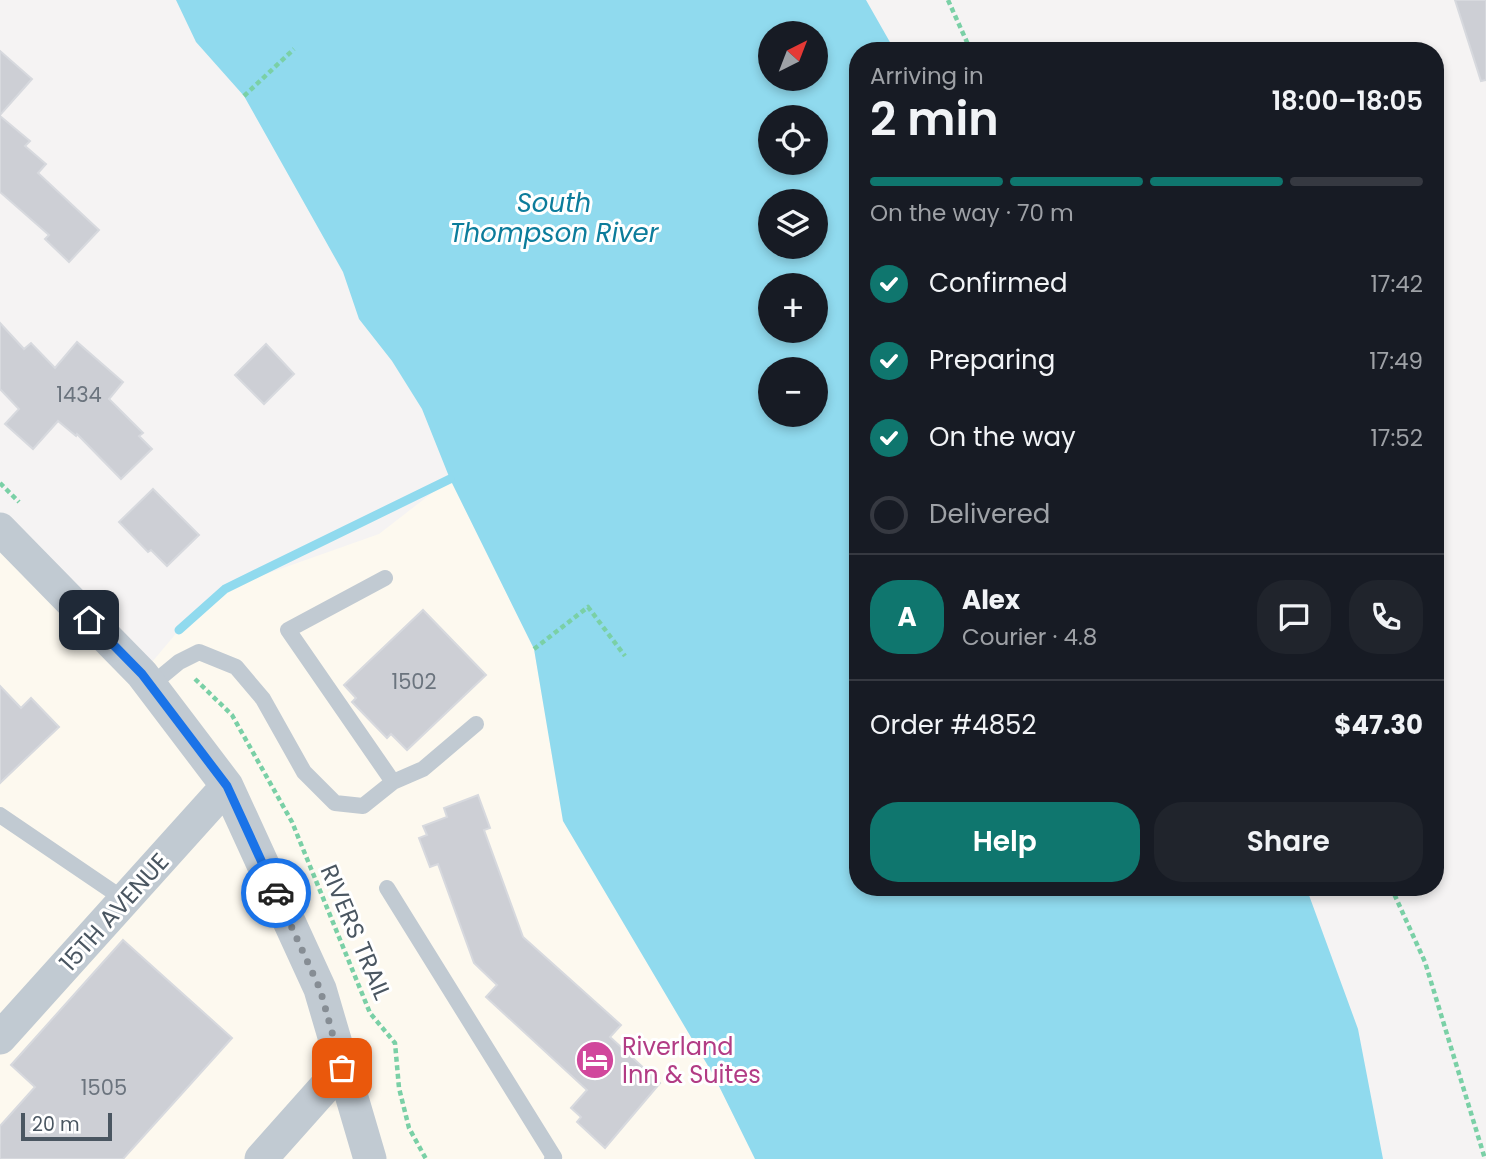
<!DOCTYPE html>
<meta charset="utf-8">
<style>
:root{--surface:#171b24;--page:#20242c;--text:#f1f3f6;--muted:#9ea1a6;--line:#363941;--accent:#0f766e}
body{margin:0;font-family:Poppins,sans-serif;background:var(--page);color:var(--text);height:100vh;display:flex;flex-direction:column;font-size:26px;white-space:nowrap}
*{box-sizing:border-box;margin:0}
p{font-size:23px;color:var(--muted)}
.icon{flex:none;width:38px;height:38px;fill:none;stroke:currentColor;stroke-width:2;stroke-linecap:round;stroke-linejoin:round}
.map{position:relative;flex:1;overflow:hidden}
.drawer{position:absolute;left:849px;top:42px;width:595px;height:854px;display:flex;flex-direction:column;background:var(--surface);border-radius:28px;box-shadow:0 4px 10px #0003}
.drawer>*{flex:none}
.needle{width:46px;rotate:42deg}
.buttons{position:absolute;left:758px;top:21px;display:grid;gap:14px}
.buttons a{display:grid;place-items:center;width:70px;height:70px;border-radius:50%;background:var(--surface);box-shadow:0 4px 10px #0003;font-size:35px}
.scale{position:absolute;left:21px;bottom:18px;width:91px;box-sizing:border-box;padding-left:7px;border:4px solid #4a5661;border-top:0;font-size:19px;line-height:24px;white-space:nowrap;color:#4a5661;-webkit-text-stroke:5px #fff;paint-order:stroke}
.pin{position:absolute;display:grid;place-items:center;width:60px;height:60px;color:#fff;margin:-30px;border-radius:14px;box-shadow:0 4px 10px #0006}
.courier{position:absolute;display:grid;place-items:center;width:70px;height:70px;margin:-35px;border:5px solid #1a73e8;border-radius:50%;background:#fff;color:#222;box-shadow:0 2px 9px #0007}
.overview em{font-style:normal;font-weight:600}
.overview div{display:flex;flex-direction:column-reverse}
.overview{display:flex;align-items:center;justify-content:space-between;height:119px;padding:0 21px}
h1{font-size:46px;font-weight:600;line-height:52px}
.bar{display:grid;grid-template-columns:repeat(4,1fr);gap:10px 7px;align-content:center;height:84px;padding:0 21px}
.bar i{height:9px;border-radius:5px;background:var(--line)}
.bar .selected{background:var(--accent)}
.bar p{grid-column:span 4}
.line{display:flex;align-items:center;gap:18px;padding:0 21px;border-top:2px solid var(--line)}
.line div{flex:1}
.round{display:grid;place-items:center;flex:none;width:74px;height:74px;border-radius:28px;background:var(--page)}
ol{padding:0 21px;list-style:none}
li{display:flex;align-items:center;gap:21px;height:77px}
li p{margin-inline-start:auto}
li .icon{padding:7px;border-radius:50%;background:var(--accent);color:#fff;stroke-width:4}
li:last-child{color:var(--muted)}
li i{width:38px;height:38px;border:4px solid var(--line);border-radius:50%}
.button{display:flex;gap:14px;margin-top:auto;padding:14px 21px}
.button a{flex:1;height:80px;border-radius:28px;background:var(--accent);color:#fff;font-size:28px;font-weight:600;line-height:80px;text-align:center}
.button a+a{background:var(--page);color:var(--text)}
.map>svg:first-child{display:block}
</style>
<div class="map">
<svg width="1486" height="1159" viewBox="0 0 1486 1159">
<rect width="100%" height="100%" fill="#f5f3f3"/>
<path fill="#fdf9ef" d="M450 479 534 649 563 821 714 1076 755 1159H0V529L142 674 179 630 224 589 379 534Z"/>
<path fill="#90daee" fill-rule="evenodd" d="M176 0H866L895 51H858V887H1306L1358 1029 1383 1159H755L714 1076 563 821 534 649 450 479 422 409 392 361 359 319 343 272 244 96 196 42ZM770 33H816V79H770ZM770 117H816V163H770ZM770 201H816V247H770ZM770 285H816V331H770ZM770 369H816V415H770Z"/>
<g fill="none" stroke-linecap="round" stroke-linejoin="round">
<path stroke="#90daee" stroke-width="9" d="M179 630 225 589 450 479"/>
</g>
<path fill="#cdcfd5" stroke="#d7d9de" stroke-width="2" d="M1455 0H1486V80L1481 81Z
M0 51 32 79 0 115Z
M0 116 30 141 25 146 46 164 38 173 99 230 69 262 45 239 49 235 0 192Z
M0 323 24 349 31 343 55 368 77 342 123 382 109 399 143 433 139 436 152 449 121 479 77 434 76 436 58 421 33 449 5 424 19 409 0 389Z
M266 344 294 374 264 404 235 375Z
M153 489 199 535 167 566 151 550 148 552 119 522Z
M423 610 486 675 407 750 391 734 387 738 352 702 356 698 344 685Z
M0 686 21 708 31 698 59 727 0 783Z
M478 795 490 828 484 830 523 937 621 1025 610 1037 660 1083 605 1148 577 1122 581 1117 571 1108 587 1090 486 997 497 985 474 963 438 864 430 867 419 838 427 835 423 826 447 817 444 808Z
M123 940 232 1038 123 1159H0V1126L35 1087 11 1065Z"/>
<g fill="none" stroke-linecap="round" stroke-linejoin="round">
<path stroke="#7ad0a6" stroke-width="4.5" stroke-dasharray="5 3.5" stroke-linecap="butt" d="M948 0 971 51
M244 96 294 49
M0 483 19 502
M534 649 588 607 625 656
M195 679 232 715 292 822 370 1013 395 1043 399 1088 409 1128 426 1159
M1391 887 1425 962 1485 1159"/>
<path stroke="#c1cad2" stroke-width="16" d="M150 686 179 662 199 652 236 667 263 699 304 772 335 803 363 806 393 782 288 630 385 578
M393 782 423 769 476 724
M0 815 125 900
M387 888 554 1157 552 1159"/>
<path stroke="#c1cad2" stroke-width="33" d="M0 529 142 674 227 786 320 989 370 1159
M0 1038 227 786
M261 1159 342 1068"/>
</g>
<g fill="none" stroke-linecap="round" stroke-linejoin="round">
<path stroke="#868d94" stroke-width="7" stroke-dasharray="0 12.6" d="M276 893 320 989 342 1068"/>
<path stroke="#1a73e8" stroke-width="9" d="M89 620 142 674 227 786 276 893"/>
</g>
<defs>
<g id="hotel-disc" transform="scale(2.0125)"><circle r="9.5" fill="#d1479c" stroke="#fff"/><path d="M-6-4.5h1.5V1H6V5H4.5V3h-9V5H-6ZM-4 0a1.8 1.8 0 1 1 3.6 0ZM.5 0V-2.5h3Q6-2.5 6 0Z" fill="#fff"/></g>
</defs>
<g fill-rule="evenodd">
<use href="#hotel-disc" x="595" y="1060"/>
</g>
<g text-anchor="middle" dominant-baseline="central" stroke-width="6" stroke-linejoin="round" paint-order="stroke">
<g font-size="21" fill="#6b747e">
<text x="79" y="394">1434</text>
<text x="414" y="681">1502</text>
<text x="104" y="1087">1505</text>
</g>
<g font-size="24" fill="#4a5661" stroke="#fff">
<text transform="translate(114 912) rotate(-48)">15TH AVENUE</text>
<text transform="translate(356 932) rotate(67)">RIVERS TRAIL</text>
</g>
<g font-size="24" fill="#b23c85" stroke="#fff" text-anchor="start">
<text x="622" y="1046">Riverland<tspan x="622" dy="28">Inn &amp; Suites</tspan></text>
</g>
<g font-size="26" font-style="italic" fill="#0c7c9b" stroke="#fff">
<text x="554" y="203">South<tspan x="554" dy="30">Thompson River</tspan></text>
</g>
</g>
</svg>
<div class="buttons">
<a><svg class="needle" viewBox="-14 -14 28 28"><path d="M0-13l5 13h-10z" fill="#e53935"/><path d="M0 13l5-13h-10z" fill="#9ea1a6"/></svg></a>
<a><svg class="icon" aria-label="locate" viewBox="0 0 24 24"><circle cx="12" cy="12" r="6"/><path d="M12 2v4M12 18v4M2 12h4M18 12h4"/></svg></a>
<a><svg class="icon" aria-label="layers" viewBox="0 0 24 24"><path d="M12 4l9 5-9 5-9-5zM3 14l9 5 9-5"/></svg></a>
<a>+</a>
<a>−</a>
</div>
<div class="scale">20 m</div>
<div class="pin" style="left:342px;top:1068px;background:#ea580c"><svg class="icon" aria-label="bag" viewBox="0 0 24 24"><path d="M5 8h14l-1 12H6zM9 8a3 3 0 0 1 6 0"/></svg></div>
<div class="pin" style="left:89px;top:620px;background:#1f2937"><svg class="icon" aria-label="home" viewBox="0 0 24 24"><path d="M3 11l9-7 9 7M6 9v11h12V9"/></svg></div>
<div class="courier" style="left:276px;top:893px"><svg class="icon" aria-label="car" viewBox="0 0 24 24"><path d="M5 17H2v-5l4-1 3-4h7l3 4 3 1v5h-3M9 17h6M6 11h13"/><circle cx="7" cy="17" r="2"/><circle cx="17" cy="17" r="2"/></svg></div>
<section class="drawer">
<div class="overview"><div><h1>2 min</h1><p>Arriving in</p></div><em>18:00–18:05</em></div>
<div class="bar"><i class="selected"></i><i class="selected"></i><i class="selected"></i><i></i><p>On the way · 70 m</p></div>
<ol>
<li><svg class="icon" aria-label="check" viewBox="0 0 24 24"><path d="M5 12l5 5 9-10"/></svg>Confirmed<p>17:42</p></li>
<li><svg class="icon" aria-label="check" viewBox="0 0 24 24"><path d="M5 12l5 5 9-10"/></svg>Preparing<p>17:49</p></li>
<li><svg class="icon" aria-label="check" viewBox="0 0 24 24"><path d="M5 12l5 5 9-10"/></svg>On the way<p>17:52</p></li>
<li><i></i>Delivered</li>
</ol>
<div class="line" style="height:126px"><b class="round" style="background:var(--accent);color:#fff">A</b><div><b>Alex</b><p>Courier · 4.8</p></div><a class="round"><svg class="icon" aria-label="chat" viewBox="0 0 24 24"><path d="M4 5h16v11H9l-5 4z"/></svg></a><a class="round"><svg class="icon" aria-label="phone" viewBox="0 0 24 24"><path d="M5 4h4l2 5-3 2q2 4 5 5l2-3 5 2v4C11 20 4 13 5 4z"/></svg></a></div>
<div class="line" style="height:91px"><div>Order #4852</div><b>$47.30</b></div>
<div class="button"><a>Help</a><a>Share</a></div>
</section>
</div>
